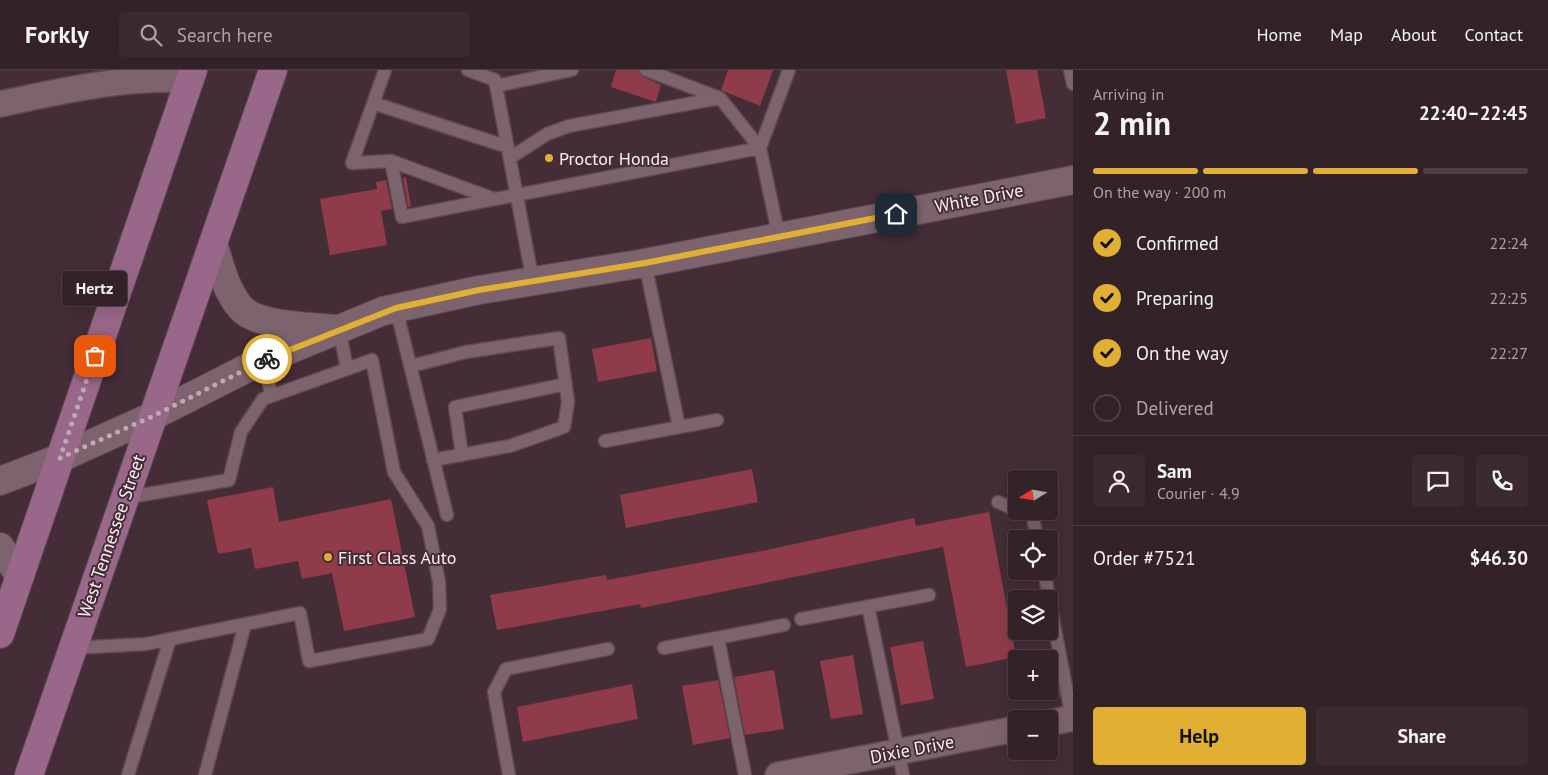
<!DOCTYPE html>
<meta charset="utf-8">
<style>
:root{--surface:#332228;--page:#3b2a30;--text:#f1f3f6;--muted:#a9a4a8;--line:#4e3f45;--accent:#e1af34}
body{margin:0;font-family:"PT Sans",sans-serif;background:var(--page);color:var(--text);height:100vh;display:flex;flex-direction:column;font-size:19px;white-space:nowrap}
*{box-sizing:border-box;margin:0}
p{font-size:16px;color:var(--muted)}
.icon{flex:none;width:28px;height:28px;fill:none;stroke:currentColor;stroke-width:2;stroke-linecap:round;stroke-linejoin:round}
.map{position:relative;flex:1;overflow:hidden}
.details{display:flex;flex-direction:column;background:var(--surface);width:475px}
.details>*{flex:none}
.needle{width:32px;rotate:259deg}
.controls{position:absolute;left:1008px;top:400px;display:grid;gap:10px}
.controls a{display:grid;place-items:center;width:50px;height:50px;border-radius:5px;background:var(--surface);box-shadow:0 5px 20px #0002,0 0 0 1px var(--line);font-size:25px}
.pin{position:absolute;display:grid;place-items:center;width:42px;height:42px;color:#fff;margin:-21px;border-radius:10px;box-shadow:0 2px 8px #0006}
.courier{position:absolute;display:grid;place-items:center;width:50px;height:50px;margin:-25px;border:4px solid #e1af34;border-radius:50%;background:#fff;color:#222;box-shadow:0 1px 6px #0007}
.bubble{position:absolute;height:35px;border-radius:5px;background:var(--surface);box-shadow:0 5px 20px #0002,0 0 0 1px var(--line);font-size:16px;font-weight:800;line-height:35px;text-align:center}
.headline em{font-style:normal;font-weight:800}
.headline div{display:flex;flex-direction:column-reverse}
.headline{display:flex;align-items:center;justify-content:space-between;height:85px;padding:0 20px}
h1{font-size:32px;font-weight:800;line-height:38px}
.bar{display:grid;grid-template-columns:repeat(4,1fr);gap:8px 5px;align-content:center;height:60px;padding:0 20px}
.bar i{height:6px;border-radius:4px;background:var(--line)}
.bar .current{background:var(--accent)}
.bar p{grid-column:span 4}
.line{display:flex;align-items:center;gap:12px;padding:0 20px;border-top:1px solid var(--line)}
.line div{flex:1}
.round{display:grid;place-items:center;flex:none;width:52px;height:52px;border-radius:5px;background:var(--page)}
ol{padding:0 20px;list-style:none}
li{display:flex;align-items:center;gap:15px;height:55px}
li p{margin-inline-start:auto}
li .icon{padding:5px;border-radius:50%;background:var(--accent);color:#111;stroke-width:4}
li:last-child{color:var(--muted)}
li i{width:28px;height:28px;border:2px solid var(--line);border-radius:50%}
.cta{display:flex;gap:10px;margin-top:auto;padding:10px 20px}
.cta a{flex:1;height:58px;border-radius:5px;background:var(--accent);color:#111;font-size:20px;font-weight:800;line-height:58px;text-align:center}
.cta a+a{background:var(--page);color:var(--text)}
header{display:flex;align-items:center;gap:30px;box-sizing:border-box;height:70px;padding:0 25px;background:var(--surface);border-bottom:1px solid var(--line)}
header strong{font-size:24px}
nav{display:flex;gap:28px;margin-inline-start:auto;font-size:18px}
.search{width:350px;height:45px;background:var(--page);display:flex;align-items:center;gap:12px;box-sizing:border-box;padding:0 18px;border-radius:5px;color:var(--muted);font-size:19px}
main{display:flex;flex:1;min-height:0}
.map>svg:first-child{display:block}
</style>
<header>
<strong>Forkly</strong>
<div class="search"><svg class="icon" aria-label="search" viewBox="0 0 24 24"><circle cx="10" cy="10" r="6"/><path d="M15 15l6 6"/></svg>Search here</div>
<nav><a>Home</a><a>Map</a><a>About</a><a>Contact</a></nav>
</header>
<main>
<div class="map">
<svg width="1073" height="705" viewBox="0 0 1073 705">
<rect width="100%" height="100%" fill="#442d36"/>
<path fill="#903b4a" d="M616 0H638L643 7 661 15 656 32 611 17Z
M728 0H773L760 36 721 20Z
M1006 0H1037L1046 48 1016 54Z
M406 107 411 136 408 137 403 108Z
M386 110 392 139 381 141 387 175 330 185 320 129 377 119 376 112Z
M651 268 657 301 598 312 592 279Z
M752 399 758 432 626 458 620 425Z
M273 417 279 452 391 429 415 547 344 561 332 503 302 509 298 491 255 499 251 478 218 484 207 430Z
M989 442 1016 587 966 597 943 477 641 538 640 534 497 560 490 525 606 505 607 510 767 480 914 448 916 456Z
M923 571 934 629 901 635 890 577Z
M853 585 863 644 831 649 820 591Z
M774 600 784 659 745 665 734 607Z
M718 610 730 668 693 675 682 616Z
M632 614 638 649 523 672 517 637Z"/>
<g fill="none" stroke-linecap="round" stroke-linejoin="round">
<g stroke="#5d4952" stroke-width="15">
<path id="service" d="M385 0 352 93 391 91 494 129
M468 0 495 10 533 212
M646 0 720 28 760 78 779 167
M1070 0 1073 14
M496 16 572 0
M373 33 508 77
M510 88 547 64 569 56 720 28
M391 91 402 147 760 78 789 0
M645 193 679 357
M396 238 447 445
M339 259 347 298
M265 290 271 326
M411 296 466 282 559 268 568 332 564 357 510 376 433 390
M605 371 717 350
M462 385 455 337 566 314
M998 432 1016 440
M1032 441 1037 469
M1044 501 1072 649
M868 536 903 705
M801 549 929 525
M718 568 745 705
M72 578 146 574 300 543 309 591 428 569 440 539 439 512 428 456 394 402 372 290 263 329 241 362 229 410 124 428
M664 578 784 555
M128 705 170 569
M205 705 245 554
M509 705 494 622 506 599 608 579"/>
</g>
<g stroke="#5d4952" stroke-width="28">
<path id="minor" d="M0 34C62 21 125 6 190 10
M1049 653 1073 648
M778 705 1016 659"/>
</g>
<g stroke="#5d4952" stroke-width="30">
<path id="tertiary" d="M213 173C220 195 225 219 240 237 256 257 311 256 335 259
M0 411 60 388 153 346 255 294 383 241 479 220 645 193 1073 110
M0 477 20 506"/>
</g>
<g stroke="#5d4952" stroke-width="30">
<path id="primary" d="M0 564 193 0
M29 705 273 0"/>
</g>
<use href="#service" stroke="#7d636d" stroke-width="12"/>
<use href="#minor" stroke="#7d636d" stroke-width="25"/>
<use href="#tertiary" stroke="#7d636d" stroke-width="28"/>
<use href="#primary" stroke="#986789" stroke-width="28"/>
</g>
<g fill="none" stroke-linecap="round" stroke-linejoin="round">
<path stroke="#beabb2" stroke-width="5" stroke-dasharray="0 9" d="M95 286 60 388 153 346 267 289"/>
<path stroke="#e1af34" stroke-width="6" d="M267 289 396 238 479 220 645 193 896 144"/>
</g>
<g fill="#e1af34" stroke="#442d36" stroke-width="2">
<circle cx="549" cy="88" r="5"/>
<circle cx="328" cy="487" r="5"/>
</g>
<g text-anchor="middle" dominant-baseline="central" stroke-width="4" stroke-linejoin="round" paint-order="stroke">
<g font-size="18" fill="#ffeff5" stroke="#442d36" text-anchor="start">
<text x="559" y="88">Proctor Honda</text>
<text x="338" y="487">First Class Auto</text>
</g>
<g font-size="18" fill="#ffeff5" stroke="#442d36">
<text transform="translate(979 128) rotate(-11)">White Drive</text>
<text transform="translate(111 466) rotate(-71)">West Tennessee Street</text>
<text transform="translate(912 679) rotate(-11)">Dixie Drive</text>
</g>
</g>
</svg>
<div class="controls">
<a><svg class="needle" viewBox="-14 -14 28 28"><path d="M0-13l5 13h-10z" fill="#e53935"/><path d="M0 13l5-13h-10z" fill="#a9a4a8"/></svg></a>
<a><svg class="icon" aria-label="locate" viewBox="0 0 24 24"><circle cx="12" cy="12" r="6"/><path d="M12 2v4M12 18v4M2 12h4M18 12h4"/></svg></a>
<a><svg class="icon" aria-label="layers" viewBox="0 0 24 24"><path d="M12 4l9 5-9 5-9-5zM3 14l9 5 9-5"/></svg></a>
<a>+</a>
<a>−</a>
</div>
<div class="pin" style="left:95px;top:286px;background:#ea580c"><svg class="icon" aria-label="bag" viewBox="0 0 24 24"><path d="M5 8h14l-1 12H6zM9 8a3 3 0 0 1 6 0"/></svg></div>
<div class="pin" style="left:896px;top:144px;background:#1f2937"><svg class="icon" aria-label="home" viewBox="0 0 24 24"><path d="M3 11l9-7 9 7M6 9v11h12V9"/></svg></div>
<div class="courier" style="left:267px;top:289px"><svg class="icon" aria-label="bike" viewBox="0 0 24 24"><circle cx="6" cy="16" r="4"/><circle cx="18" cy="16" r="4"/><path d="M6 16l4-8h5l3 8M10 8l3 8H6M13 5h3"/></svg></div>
<div class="bubble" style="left:62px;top:201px;width:65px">Hertz</div>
</div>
<section class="details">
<div class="headline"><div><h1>2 min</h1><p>Arriving in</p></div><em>22:40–22:45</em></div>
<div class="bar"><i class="current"></i><i class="current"></i><i class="current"></i><i></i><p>On the way · 200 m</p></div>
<ol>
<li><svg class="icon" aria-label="check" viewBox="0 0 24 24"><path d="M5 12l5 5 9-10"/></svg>Confirmed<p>22:24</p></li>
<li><svg class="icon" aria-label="check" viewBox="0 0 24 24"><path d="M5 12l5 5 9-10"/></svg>Preparing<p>22:25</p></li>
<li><svg class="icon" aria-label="check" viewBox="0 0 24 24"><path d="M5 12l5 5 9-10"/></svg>On the way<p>22:27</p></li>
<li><i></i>Delivered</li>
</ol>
<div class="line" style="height:90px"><a class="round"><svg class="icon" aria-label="person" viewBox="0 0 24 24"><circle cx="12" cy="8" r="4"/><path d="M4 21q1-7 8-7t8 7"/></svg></a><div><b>Sam</b><p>Courier · 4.9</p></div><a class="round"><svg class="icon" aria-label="chat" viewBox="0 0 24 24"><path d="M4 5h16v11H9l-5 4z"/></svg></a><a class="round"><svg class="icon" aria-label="phone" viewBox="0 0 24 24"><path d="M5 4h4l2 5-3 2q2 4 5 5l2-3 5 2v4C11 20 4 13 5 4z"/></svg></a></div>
<div class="line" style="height:65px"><div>Order #7521</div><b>$46.30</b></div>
<div class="cta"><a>Help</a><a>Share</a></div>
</section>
</main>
